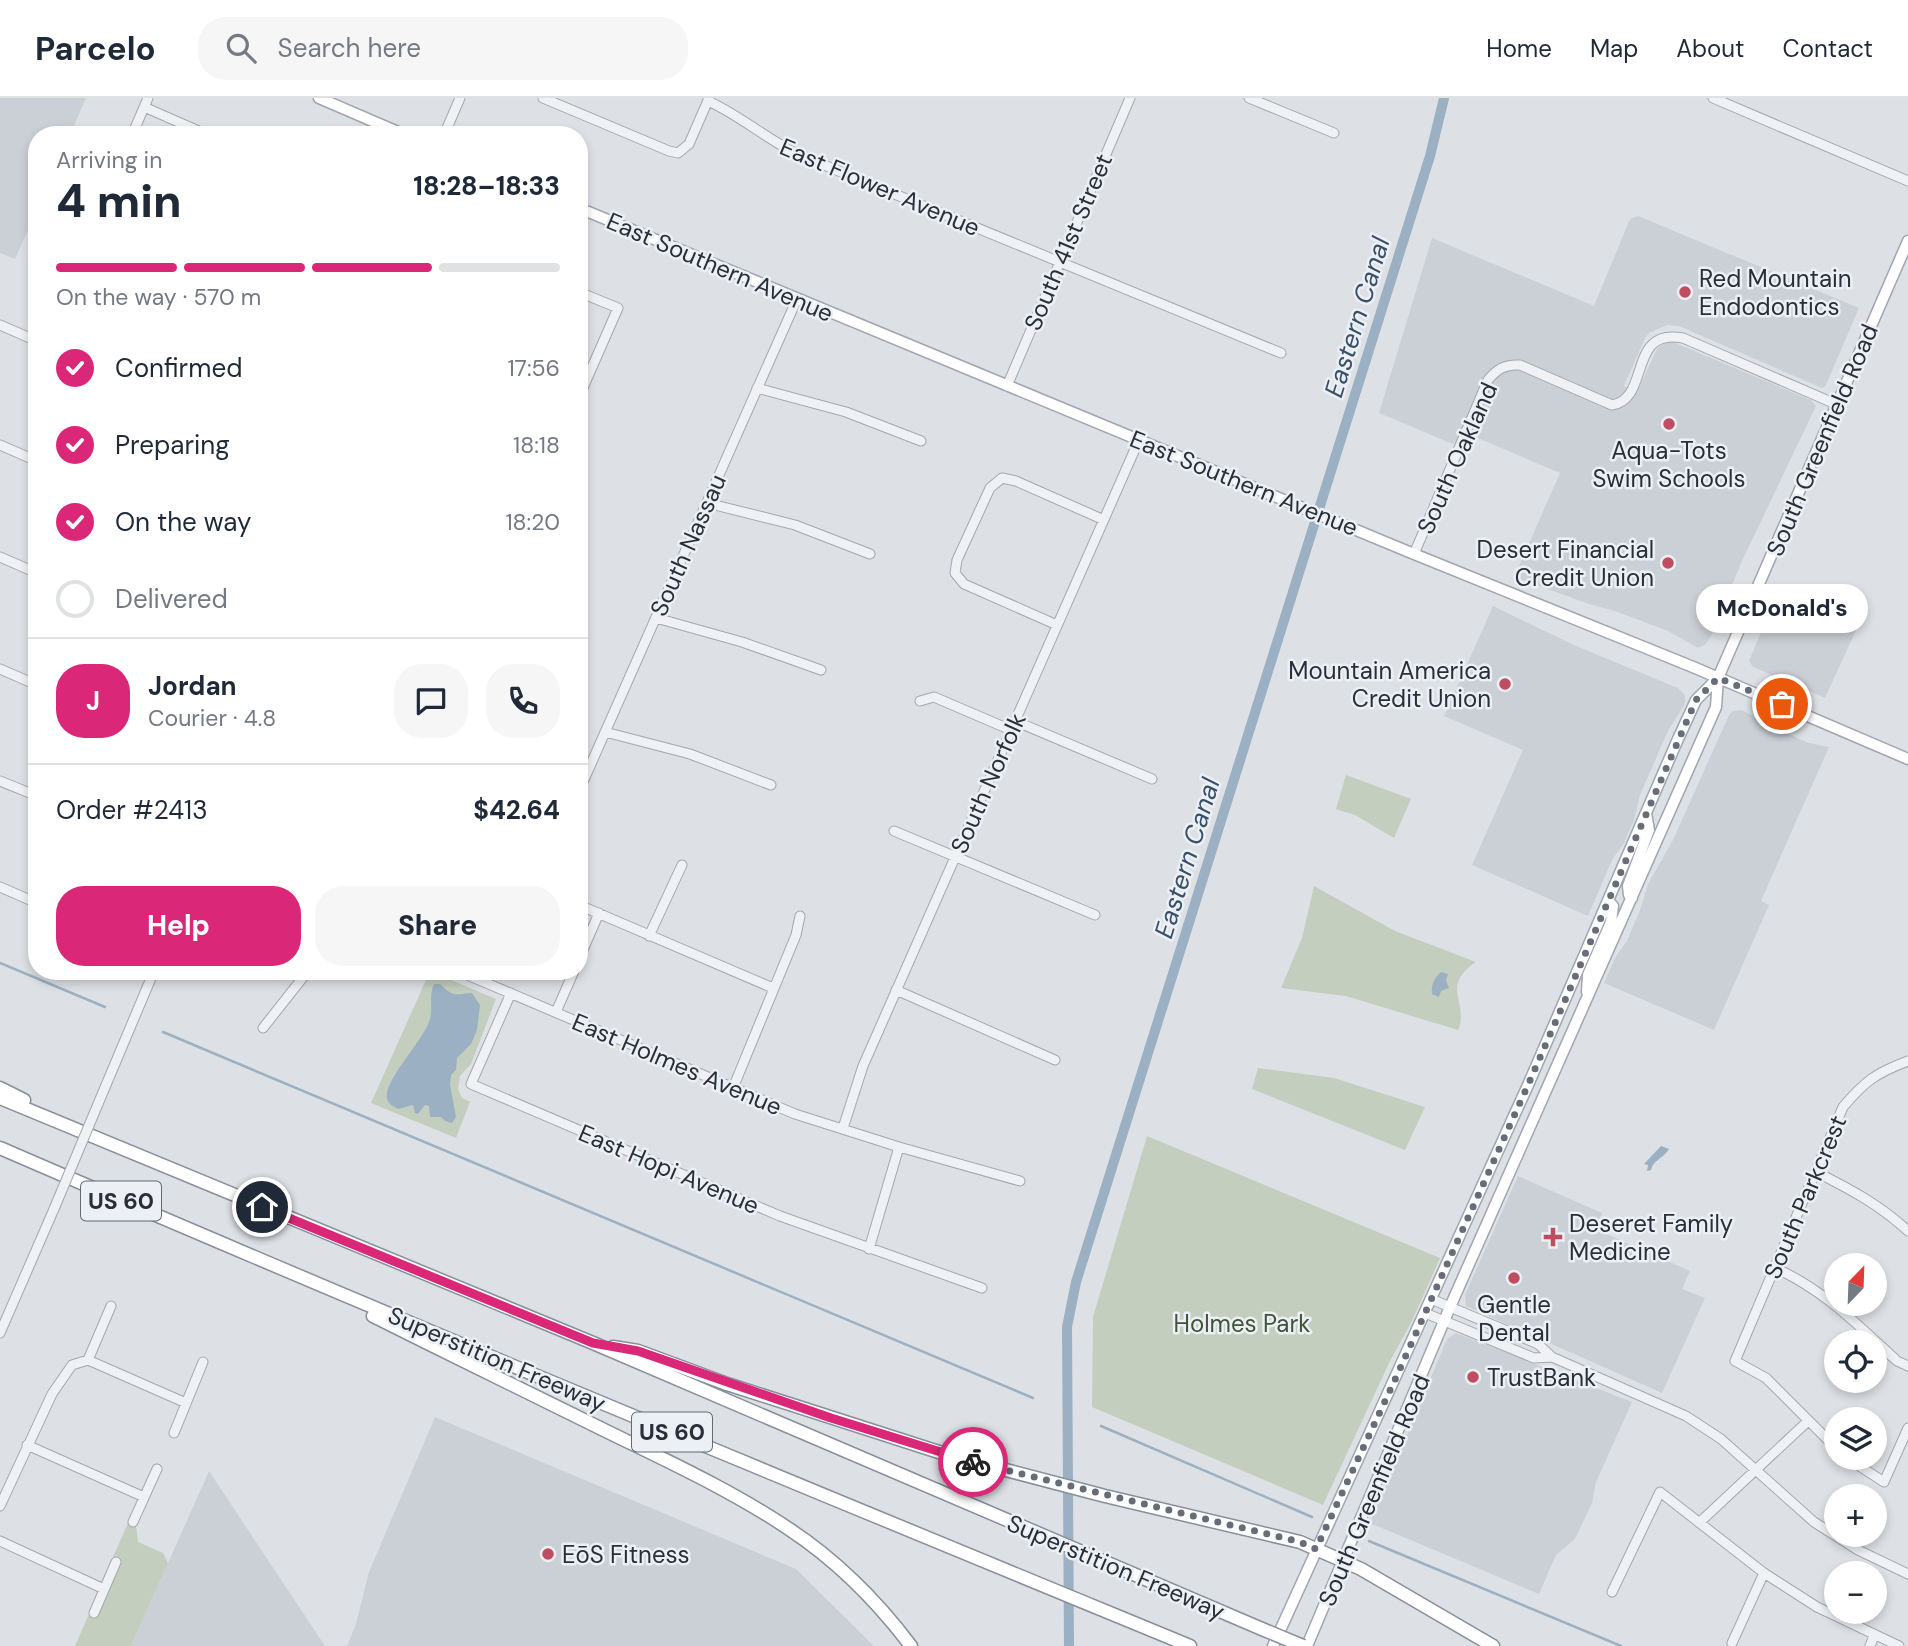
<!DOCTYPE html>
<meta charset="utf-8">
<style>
:root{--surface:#fff;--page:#f6f6f7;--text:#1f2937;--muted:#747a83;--line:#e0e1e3;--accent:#db2777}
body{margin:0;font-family:"DM Sans",sans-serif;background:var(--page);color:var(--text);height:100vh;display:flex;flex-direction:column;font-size:26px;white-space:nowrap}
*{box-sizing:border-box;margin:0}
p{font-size:23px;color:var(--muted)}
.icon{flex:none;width:38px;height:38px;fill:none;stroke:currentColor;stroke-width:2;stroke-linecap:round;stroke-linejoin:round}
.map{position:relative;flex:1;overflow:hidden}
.side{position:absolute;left:28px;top:28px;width:560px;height:854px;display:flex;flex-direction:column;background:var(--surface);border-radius:28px;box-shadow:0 4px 10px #0003}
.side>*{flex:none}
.needle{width:46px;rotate:23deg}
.buttons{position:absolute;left:1824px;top:1155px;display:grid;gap:14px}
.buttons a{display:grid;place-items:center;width:63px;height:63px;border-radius:50%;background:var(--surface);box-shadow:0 4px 10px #0003;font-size:35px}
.pin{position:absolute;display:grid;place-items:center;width:60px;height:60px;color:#fff;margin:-30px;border:4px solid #fff;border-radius:50%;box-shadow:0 2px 7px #0007}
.courier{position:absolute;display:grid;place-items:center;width:70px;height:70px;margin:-35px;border:5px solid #db2777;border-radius:50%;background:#fff;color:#222;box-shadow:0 2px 9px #0007}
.bubble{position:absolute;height:49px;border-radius:24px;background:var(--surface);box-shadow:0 4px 10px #0003;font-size:23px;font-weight:800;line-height:49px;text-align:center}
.summary em{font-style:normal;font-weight:800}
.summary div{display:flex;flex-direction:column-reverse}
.summary{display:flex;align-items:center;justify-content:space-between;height:119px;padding:0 28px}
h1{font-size:46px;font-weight:800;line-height:52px}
.bar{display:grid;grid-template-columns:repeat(4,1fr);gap:10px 7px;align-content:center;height:84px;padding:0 28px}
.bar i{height:9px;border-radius:5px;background:var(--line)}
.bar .current{background:var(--accent)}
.bar p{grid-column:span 4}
.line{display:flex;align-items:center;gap:18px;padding:0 28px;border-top:2px solid var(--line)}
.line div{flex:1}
.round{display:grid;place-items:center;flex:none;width:74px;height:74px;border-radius:28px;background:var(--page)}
ol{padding:0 28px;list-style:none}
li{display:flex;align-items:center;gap:21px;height:77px}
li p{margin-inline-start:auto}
li .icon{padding:7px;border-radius:50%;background:var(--accent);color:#fff;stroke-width:4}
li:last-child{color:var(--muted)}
li i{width:38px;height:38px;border:4px solid var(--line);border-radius:50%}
.primary-button{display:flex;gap:14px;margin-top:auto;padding:14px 28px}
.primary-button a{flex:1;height:80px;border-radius:28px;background:var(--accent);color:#fff;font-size:28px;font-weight:800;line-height:80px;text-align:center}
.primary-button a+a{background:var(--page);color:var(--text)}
header{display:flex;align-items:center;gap:42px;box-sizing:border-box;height:98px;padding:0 35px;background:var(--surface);border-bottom:2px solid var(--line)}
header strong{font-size:33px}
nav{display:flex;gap:38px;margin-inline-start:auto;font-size:24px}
.search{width:490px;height:63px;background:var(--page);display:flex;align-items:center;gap:18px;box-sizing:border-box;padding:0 24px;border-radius:28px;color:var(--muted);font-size:26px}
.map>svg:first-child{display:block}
</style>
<header>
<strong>Parcelo</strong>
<div class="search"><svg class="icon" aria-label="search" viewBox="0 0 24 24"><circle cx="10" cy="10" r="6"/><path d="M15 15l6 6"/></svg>Search here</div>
<nav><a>Home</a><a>Map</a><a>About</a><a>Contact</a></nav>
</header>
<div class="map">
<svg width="1908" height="1548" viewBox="0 0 1908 1548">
<rect width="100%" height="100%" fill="#dde1e5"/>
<path fill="#cbd0d6" d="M0 0H86L70 37H37V112L15 161 0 155Z
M1638 118 1859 210 1826 287 1822 290 1679 228 1667 227 1649 235 1645 240 1624 288 1637 294 1657 251 1668 242 1811 302 1816 308 1742 463 1711 538 1706 546 1698 550 1668 533 1615 513 1589 506 1514 479 1560 375 1473 338 1453 346 1379 315 1432 140 1594 208 1630 121Z
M1781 486 1861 521 1825 600 1753 569 1749 563Z
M1493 508 1576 548 1678 590 1685 597V606L1668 633 1640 697 1634 722 1624 745 1612 762 1588 818 1472 767 1523 652 1444 618Z
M1742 612 1777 631 1809 645 1829 649 1761 803 1769 807 1714 932 1604 885 1616 858 1627 843 1640 812 1648 786 1673 742 1729 617 1733 613Z
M1518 1078 1602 1115 1595 1131 1690 1173 1682 1191 1705 1200 1662 1295 1466 1208 1465 1197Z
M1456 1235 1632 1304 1596 1384 1592 1405 1575 1441 1556 1457 1539 1496 1370 1425 1447 1241Z
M435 1319 796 1471 874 1548H347L356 1526 369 1474Z
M209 1373 325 1548H131Z"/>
<path fill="#c3cebf" d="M1346 677 1411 701 1394 740 1355 717 1336 711Z
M1314 788 1395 833 1476 864C1439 888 1470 906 1458 932L1346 898 1281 890 1302 840Z
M430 873 496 901 471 966 460 978 458 991 462 1000 470 1004 456 1040 371 1005Z
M1258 970 1334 980 1425 1009 1405 1052 1252 991Z
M1147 1038 1440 1160 1411 1225 1390 1263 1323 1407 1092 1309 1093 1219Z
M128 1425 136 1428 138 1444 163 1455 168 1465 131 1548H75L89 1516 95 1519 119 1462 113 1459Z"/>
<path fill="#9bb0c2" d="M1441 874 1448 876 1446 882 1449 890 1441 893 1439 899 1432 896C1431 887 1434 880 1441 874Z
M434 886H440C454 900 455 896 472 895L480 907 477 932 471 946 457 960 456 972 451 977 450 987 456 1019 452 1025 445 1023 441 1019H430L429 1008 425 1007 418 1016 415 1015 413 1007 398 1011C393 1008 388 1006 387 1000 383 984 423 942 429 924 434 911 428 899 434 886Z
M1661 1048 1669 1051C1664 1060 1653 1062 1651 1072L1647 1073 1648 1067 1644 1066Z"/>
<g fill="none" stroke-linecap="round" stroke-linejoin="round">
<path stroke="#9bb0c2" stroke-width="2.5" d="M0 865 105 909
M163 934 1033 1300
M1101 1328 1312 1419
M1369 1443 1621 1548"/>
<path stroke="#9bb0c2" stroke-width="10" d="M1069 1548 1067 1229 1076 1184 1430 58 1444 0"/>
<g stroke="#a3a8ae" stroke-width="11">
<path id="minor" d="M543 0 669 53 678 55 689 46 709 0
M1249 0 1334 35
M1713 0 1908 83
M708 3C739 17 764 39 795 55L1281 255
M144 9 208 37
M132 37 148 0
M444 37 460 0
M579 194 618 210 579 299
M0 227 37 243
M1007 288 1130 0
M757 290 846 314 921 343
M0 347 37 363
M707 405 795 427 870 456
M1414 456 1488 282C1497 271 1505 266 1520 267L1612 307C1651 301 1627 229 1683 240L1838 307
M0 459 37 475
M656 520 742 544 821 572
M1057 527 964 486 955 475 957 462 990 390 1002 380 1016 383 1104 422
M0 571 37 587
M920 603 934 599 1011 632
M1015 623 1152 681
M605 634 690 656 771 687
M0 683 37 698
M579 693 797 201
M894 733 1095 817
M0 789 37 805
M579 807 773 890
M649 838 682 767
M579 861 599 815
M458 873 795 1016 899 1049 1020 1083
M896 892 1055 962
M511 895 471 986 780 1118 982 1190
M556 914 574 873
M263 930 308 873
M733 990 796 837 800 818
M98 1006 154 873
M843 1030 863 968 1139 342
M1816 1074C1850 1091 1880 1107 1908 1133
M869 1151 899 1049
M1775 1170C1823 1191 1859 1228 1897 1263L1908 1268
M1431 1201 1538 1246 1552 1259 1686 1318 1721 1341 1814 1424 1858 1452 1908 1476
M1425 1215 1534 1260 1552 1259
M0 1235 54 1111
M88 1262 111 1208
M174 1335 203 1264
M27 1347 144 1399
M1836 1350 1766 1280 1735 1263 1843 1009C1865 983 1876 975 1908 963
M1847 1360 1884 1384 1908 1330
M0 1408 52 1296 72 1267 88 1262 186 1305
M133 1424 157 1371
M1700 1424 1808 1323
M0 1443 104 1491
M1612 1494 1660 1394 1764 1475 1817 1509 1899 1548
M94 1515 116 1464
M1732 1545 1764 1475
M1870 1548 1874 1538"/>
</g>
<g stroke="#9ea6b0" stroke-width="13">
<path id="major" d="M319 0 405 37
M579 110 1414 456 1693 569 1908 661
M1632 800 1629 797 1628 788 1649 732 1646 715
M1587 894 1588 877 1611 824 1613 808 1608 803
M1273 1548 1528 987 1678 641 1696 602 1718 580 1908 143
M1307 1548 1450 1209 1716 609 1718 580"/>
</g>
<g stroke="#868f9a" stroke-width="15">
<path id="highway" d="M0 990 24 1002
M0 1000 593 1245 1262 1531
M0 1050C395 1221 792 1384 1190 1548
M373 1218C449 1256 525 1293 602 1331 665 1362 731 1392 789 1431 836 1462 877 1503 911 1548
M613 1249 638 1253 727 1286 945 1356 1105 1398 1300 1444 1361 1471 1493 1548"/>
</g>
<use href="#minor" stroke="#eff1f4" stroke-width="9"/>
<use href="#major" stroke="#fff" stroke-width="10"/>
<use href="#highway" stroke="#fff" stroke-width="12"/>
<g stroke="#a3a8ae" stroke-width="11" stroke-linecap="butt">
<path id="minor-bridge" d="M54 1111 98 1006"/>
</g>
<g stroke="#868f9a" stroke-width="15" stroke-linecap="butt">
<path id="highway-bridge" d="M1262 1531 1303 1548"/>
</g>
<use href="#minor-bridge" stroke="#eff1f4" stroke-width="9"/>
<use href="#highway-bridge" stroke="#fff" stroke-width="12"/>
</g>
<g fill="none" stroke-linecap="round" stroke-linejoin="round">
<path stroke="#676d76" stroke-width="7" stroke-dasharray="0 12.6" d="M973 1364 1300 1444 1316 1451 1393 1286 1528 987 1696 602 1718 580 1782 606"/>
<path stroke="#db2777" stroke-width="9" d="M262 1109 593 1245 638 1253 831 1320 973 1364"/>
</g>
<g fill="#bf4d62" stroke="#eceff3" stroke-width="2.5">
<circle cx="1685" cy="194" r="7"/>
<circle cx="1669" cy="326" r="7"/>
<circle cx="1668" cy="465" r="7"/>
<circle cx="1505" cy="586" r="7"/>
<path d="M1549.5 1128.5h7v7h7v7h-7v7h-7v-7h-7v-7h7z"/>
<circle cx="1514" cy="1180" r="7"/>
<circle cx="1473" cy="1279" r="7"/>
<circle cx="548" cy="1456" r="7"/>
</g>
<g text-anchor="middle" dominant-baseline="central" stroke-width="5" stroke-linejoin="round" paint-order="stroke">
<g fill="#eceff3" stroke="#636972" stroke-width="2">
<rect x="81" y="1083.5" width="80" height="39" rx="5"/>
<rect x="632" y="1314.5" width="80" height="39" rx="5"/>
</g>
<g font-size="23" font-weight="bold" fill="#282f3a">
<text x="121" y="1103">US 60</text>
<text x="672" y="1334">US 60</text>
</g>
<g font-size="24" fill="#282f3a" stroke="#eceff3">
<text transform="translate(880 89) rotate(23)">East Flower Avenue</text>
<text transform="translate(1068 144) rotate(-67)">South 41st Street</text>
<text transform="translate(720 169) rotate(23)">East Southern Avenue</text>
<text transform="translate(1822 342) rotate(-67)">South Greenfield Road</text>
<text transform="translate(1457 360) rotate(-66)">South Oakland</text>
<text transform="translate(1244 385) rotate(22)">East Southern Avenue</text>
<text transform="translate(688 447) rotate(-66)">South Nassau</text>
<text transform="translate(988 685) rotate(-66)">South Norfolk</text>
<text transform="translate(677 966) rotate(23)">East Holmes Avenue</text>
<text transform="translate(669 1071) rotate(23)">East Hopi Avenue</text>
<text transform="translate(1805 1099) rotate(-67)">South Parkcrest</text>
<text transform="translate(497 1261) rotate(23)">Superstition Freeway</text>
<text transform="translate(1374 1392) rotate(-67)">South Greenfield Road</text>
<text transform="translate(1116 1469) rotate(23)">Superstition Freeway</text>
</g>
<g font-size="24" fill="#282f3a" stroke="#eceff3" text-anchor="start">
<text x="1699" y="180">Red Mountain<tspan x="1699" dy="28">Endodontics</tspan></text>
<text x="1669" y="352" text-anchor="middle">Aqua-Tots<tspan x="1669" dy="28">Swim Schools</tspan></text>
<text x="1654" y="451" text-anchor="end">Desert Financial<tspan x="1654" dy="28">Credit Union</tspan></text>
<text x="1491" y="572" text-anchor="end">Mountain America<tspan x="1491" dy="28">Credit Union</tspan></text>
<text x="1569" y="1125">Deseret Family<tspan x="1569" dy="28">Medicine</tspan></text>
<text x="1514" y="1206" text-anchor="middle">Gentle<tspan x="1514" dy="28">Dental</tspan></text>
<text x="1487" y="1279">TrustBank</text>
<text x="562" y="1456">EōS Fitness</text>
</g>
<g font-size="24" fill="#3e5537" stroke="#eceff3">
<text x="1242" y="1225">Holmes Park</text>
</g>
<g font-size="26" font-style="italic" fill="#374f6a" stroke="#eceff3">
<text transform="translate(1357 219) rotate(-73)">Eastern Canal</text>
<text transform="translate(1187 760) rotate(-73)">Eastern Canal</text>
</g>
</g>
</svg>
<div class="buttons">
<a><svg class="needle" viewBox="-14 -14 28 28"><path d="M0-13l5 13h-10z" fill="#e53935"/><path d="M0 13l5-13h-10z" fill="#747a83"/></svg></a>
<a><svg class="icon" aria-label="locate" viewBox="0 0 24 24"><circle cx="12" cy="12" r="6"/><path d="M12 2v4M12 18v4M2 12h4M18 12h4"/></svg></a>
<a><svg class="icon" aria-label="layers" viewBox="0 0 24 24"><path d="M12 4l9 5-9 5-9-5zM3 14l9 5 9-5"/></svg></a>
<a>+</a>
<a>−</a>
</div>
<div class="pin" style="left:1782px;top:606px;background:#ea580c"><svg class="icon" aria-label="bag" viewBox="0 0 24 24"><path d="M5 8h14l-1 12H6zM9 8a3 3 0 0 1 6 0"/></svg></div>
<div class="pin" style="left:262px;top:1109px;background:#1f2937"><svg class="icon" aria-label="home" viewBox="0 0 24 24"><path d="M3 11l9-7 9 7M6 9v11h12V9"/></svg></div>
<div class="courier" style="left:973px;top:1364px"><svg class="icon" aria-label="bike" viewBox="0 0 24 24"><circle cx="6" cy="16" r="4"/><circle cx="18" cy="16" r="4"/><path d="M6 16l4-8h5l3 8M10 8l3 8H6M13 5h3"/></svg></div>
<div class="bubble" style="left:1696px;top:486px;width:172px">McDonald's</div>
<section class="side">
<div class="summary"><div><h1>4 min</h1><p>Arriving in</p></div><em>18:28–18:33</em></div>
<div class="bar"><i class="current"></i><i class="current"></i><i class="current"></i><i></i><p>On the way · 570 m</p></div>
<ol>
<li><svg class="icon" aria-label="check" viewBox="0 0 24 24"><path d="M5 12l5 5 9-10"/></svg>Confirmed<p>17:56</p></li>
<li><svg class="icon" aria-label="check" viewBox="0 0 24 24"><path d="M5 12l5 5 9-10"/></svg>Preparing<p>18:18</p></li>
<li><svg class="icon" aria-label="check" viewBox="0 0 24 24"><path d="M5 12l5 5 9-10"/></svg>On the way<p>18:20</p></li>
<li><i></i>Delivered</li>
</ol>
<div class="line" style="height:126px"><b class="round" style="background:var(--accent);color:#fff">J</b><div><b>Jordan</b><p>Courier · 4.8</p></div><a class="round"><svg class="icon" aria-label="chat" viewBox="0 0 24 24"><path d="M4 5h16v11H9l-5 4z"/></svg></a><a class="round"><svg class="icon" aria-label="phone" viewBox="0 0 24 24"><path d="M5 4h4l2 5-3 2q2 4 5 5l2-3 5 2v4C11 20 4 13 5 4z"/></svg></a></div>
<div class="line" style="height:91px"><div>Order #2413</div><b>$42.64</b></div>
<div class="primary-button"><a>Help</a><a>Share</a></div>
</section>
</div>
